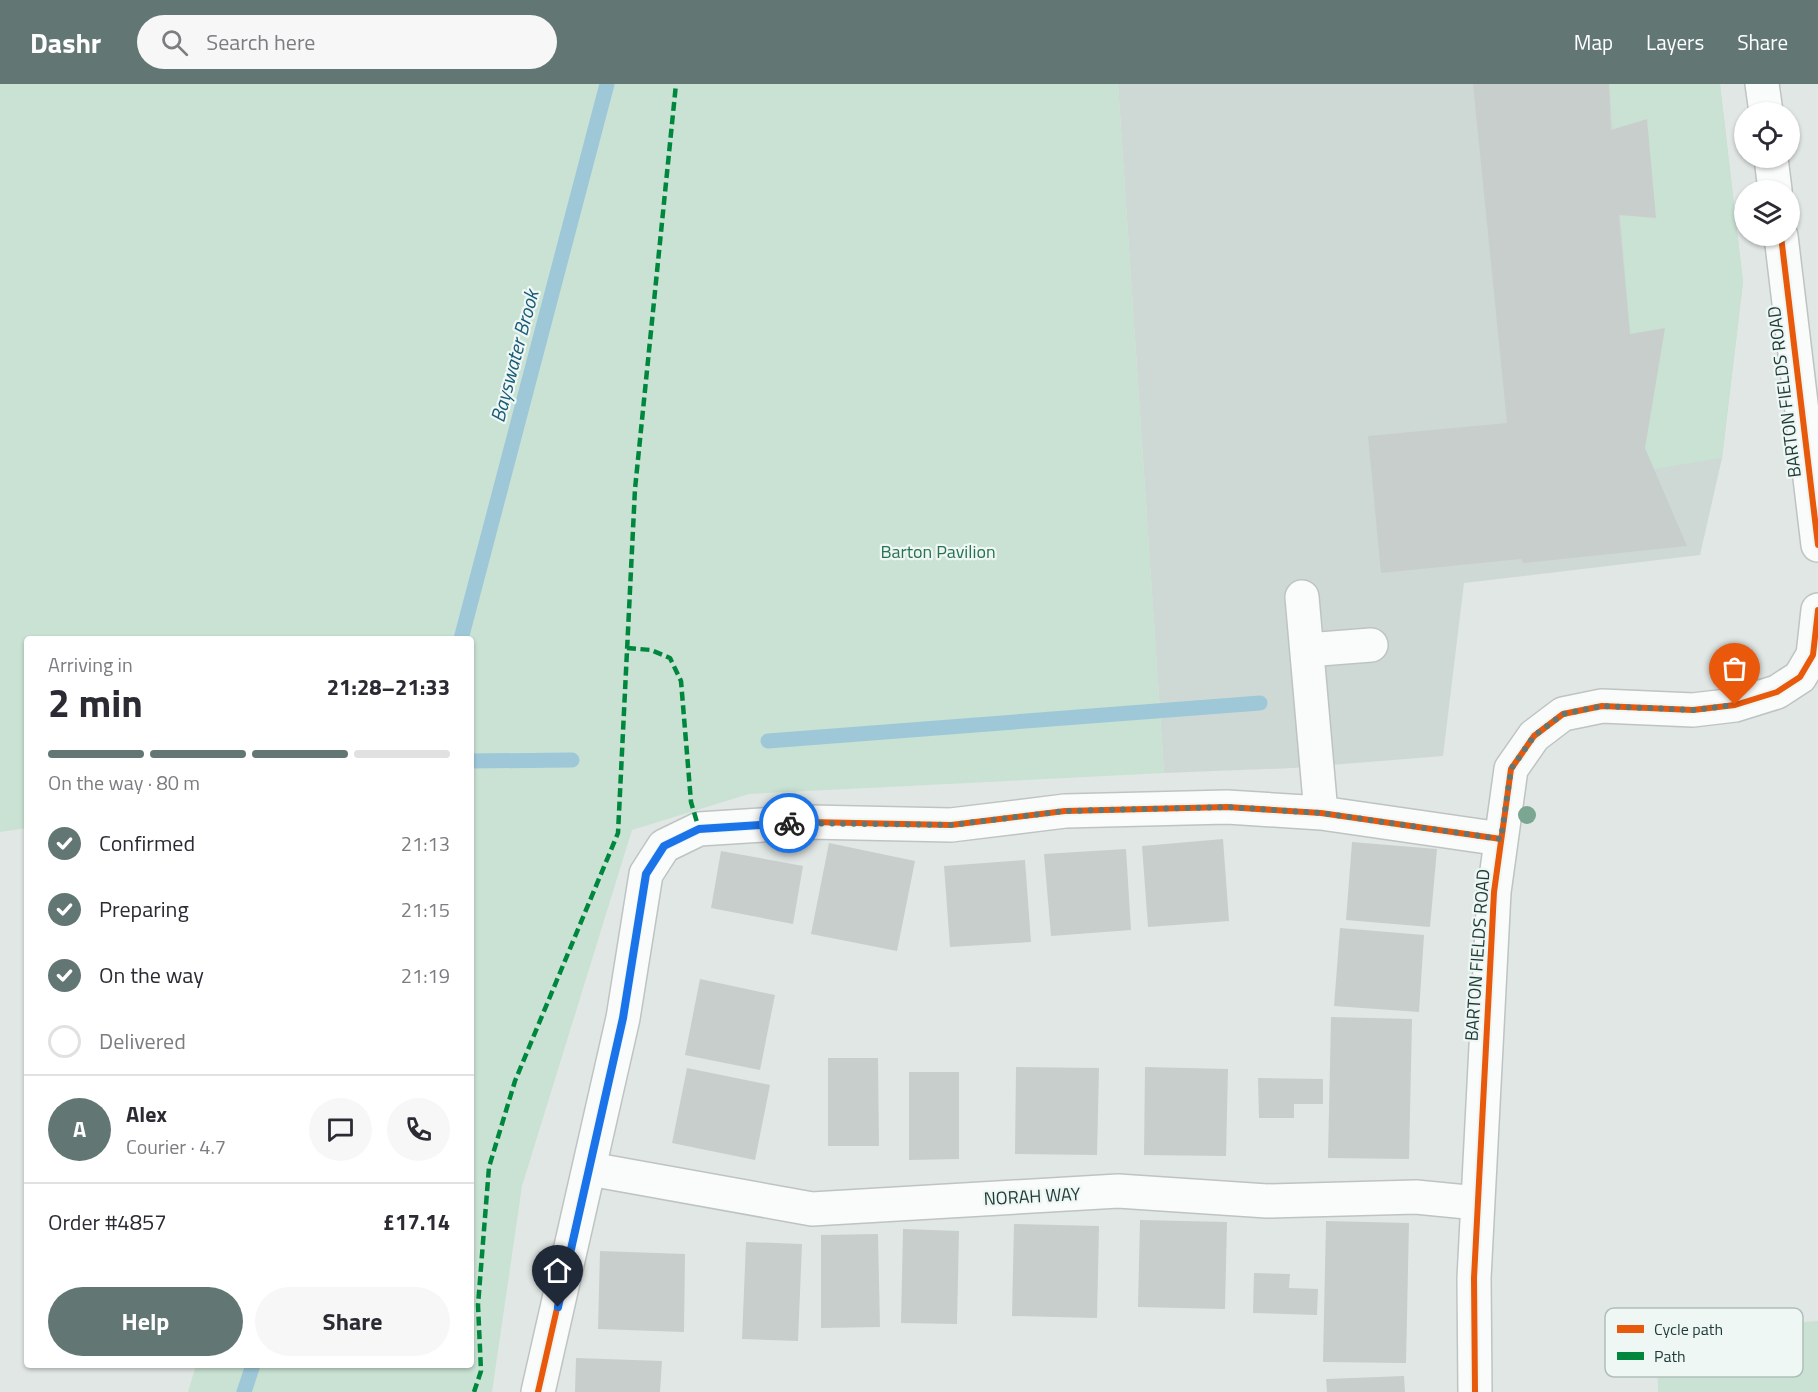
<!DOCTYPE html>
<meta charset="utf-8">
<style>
:root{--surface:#fff;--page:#f7f7f7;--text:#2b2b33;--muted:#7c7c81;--line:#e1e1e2;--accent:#627774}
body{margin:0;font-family:"Titillium Web",sans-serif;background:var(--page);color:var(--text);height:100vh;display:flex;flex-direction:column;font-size:22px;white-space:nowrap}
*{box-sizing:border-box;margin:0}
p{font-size:20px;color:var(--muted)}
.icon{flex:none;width:33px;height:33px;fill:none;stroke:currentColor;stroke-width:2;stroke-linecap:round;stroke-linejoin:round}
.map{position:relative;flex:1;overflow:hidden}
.panel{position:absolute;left:24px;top:552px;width:450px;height:732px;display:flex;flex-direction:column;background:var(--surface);border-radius:6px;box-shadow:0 2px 4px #0004}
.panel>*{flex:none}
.fabs{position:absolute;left:1734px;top:18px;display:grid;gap:12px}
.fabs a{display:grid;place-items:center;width:66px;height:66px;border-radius:50%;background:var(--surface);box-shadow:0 2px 4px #0004;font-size:30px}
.pin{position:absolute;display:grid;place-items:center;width:51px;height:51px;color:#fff;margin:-62px -26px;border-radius:50% 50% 50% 0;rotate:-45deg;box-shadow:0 0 6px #0007}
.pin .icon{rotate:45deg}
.courier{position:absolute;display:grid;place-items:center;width:60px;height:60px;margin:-30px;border:4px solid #1a73e8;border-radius:50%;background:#fff;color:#222;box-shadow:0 2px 8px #0007}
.summary em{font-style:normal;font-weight:700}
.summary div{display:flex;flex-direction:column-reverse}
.summary{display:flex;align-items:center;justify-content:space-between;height:102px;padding:0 24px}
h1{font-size:39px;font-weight:700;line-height:45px}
.bar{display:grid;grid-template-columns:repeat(4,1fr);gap:9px 6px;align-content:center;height:72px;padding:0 24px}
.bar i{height:8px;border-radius:4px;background:var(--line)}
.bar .active{background:var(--accent)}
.bar p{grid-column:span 4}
.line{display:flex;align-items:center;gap:15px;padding:0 24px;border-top:2px solid var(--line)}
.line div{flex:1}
.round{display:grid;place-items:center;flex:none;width:63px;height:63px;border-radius:32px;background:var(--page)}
ol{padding:0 24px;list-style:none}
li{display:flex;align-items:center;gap:18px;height:66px}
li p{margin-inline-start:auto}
li .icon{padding:6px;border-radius:50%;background:var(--accent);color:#fff;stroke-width:4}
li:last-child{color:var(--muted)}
li i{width:33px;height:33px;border:3px solid var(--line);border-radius:50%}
.button{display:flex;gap:12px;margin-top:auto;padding:12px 24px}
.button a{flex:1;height:69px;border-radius:36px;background:var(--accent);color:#fff;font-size:24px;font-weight:700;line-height:69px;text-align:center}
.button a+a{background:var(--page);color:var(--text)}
header{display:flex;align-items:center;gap:36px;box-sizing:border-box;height:84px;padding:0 30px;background:var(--accent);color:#fff}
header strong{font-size:28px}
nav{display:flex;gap:33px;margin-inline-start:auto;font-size:21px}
.search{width:420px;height:54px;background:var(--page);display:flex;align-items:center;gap:15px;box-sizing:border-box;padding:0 21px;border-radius:33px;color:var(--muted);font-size:22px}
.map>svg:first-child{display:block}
</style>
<header>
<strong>Dashr</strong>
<div class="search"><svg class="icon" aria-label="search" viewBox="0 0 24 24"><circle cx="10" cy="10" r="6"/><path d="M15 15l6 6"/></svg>Search here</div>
<nav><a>Map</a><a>Layers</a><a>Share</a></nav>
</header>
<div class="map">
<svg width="1818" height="1308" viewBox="0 0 1818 1308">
<rect width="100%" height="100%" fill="#e1e7e5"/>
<path fill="#ced9d5" d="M1118 0H1720L1743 198 1722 374 1700 471 1464 499 1443 672 1293 684 1164 689Z"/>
<path fill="#c9e2d3" d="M0 0H1118L1164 689 749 710 632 746 522 1102 492 1308H188L196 1281H471V555H27V744L0 748Z
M1609 0H1720L1743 198 1722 374 1642 387Z
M1818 1237V1308H1658L1657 1248Z"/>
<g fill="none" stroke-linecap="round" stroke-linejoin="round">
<path stroke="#9ec8d8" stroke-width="15" d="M461 555 607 0
M768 657 1260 619
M471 677 572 676
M244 1308 253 1281"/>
</g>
<path fill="#c8cecc" d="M1473 0H1609L1611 46 1647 35 1656 134 1619 131 1630 250 1665 244 1645 364 1687 462 1523 479 1521 475 1381 489 1368 352 1507 339Z
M1223 755 1229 837 1148 843 1142 762Z
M1352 758 1437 765 1430 843 1346 836Z
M829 759 915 777 897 867 811 850Z
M1126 765 1131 846 1051 852 1044 770Z
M721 767 803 782 793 840 711 824Z
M1025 776 1031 858 950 863 944 782Z
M1340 844 1424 851 1419 928 1334 922Z
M700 895 775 911 760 986 685 971Z
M1331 933 1412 935 1409 1075 1328 1074Z
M828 974H878L879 1062H828Z
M1016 983 1099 984 1097 1071 1015 1070Z
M1145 983 1228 985 1226 1072 1144 1071Z
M687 984 770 1001 755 1076 672 1059Z
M909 988H959V1075L909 1076Z
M1258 994 1323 995V1020H1294V1034H1259Z
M1140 1136 1227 1138 1225 1225 1138 1223Z
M1326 1137 1409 1139 1406 1279 1323 1278Z
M1014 1140 1099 1142 1097 1234 1012 1232Z
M903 1145 959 1147 957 1240 901 1239Z
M878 1150 880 1243 821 1244V1151Z
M746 1158 802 1160 798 1257 742 1255Z
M600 1167 685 1170 684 1248 598 1245Z
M1254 1189 1290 1190 1289 1204 1318 1205 1317 1231 1253 1229Z
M576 1274 662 1277 660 1308H575Z
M1404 1292 1405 1308H1327L1326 1295Z"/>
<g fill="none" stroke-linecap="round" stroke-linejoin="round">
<g stroke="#bec4c2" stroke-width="36">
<path id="minor" d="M1762 0 1766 28
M1771 74 1775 106
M1781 152 1818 461
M1302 513 1321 729
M1307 566 1371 561
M590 1085 812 1125 1118 1107 1267 1117 1416 1113 1477 1119
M538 1308 623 934 646 790 664 762 699 745 810 738 951 741 1065 727 1227 723 1321 729 1501 755
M1475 1308 1474 1194 1494 808 1511 685 1534 652 1563 630 1602 622 1693 626 1735 621 1777 608 1800 593 1813 571 1818 526"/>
</g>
<use href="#minor" stroke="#fafbfb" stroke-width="33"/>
<path stroke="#00873e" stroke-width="4.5" stroke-dasharray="9 4.5" stroke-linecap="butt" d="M627 564 651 566 670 574 681 597 691 718 699 745
M474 1308 481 1287 478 1221 489 1083 515 997 618 749 635 405 676 0"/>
<g stroke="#eef7f4" stroke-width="10">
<path id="cycleway" d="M1781 152 1818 461
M538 1308 623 934 646 790 664 762 699 745 810 738 951 741 1065 727 1227 723 1321 729 1501 755
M1475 1308 1474 1194 1494 808 1511 685 1534 652 1563 630 1602 622 1693 626 1735 621 1777 608 1800 593 1813 571 1818 526"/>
</g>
<use href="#cycleway" stroke="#e8590c" stroke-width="6"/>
</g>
<circle fill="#7ba792" cx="1527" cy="731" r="9"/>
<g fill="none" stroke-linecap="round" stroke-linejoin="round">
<path stroke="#627774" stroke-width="6" stroke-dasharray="0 10.8" d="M789 739 951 741 1065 727 1227 723 1321 729 1501 755 1511 685 1534 652 1563 630 1602 622 1693 626 1735 621"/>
<path stroke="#1a73e8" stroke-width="8" d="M558 1223 623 934 646 790 664 762 699 745 789 739"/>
</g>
<g text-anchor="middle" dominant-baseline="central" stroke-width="4.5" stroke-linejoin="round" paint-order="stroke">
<g font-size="18" fill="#1e3a37" stroke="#eef7f4">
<text transform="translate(1784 308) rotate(-97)">BARTON FIELDS ROAD</text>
<text transform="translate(1477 871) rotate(-86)">BARTON FIELDS ROAD</text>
<text transform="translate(1032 1112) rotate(-3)">NORAH WAY</text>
</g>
<g font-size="18" fill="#27734f" stroke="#eef7f4">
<text x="938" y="467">Barton Pavilion</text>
</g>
<g font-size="20" font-style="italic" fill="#175a78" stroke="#eef7f4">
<text transform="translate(514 272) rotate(-75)">Bayswater Brook</text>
</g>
</g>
<rect x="1605" y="1224" width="198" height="69" rx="9" fill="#eef7f4" stroke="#b0bebb" stroke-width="1.5"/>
<rect x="1617" y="1241" width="27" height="8" fill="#e8590c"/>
<rect x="1617" y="1268" width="27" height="8" fill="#00873e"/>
<g font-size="16" fill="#1e3a37">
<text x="1654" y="1251">Cycle path</text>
<text x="1654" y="1278">Path</text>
</g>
</svg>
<div class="fabs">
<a><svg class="icon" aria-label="locate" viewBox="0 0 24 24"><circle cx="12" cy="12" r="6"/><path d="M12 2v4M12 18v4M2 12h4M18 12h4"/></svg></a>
<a><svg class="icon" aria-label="layers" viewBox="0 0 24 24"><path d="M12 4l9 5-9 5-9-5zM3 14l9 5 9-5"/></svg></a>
</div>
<div class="pin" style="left:1735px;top:621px;background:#ea580c"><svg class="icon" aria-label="bag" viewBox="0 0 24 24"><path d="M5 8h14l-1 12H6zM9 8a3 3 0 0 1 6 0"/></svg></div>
<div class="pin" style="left:558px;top:1223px;background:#1f2937"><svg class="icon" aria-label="home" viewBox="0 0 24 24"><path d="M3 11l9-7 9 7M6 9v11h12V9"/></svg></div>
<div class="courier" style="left:789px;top:739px"><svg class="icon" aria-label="bike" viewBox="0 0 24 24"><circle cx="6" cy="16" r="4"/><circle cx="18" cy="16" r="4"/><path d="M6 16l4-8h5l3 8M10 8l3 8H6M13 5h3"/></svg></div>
<section class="panel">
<div class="summary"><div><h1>2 min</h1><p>Arriving in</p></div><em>21:28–21:33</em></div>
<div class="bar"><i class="active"></i><i class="active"></i><i class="active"></i><i></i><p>On the way · 80 m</p></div>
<ol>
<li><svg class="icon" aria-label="check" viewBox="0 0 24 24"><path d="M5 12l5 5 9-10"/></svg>Confirmed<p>21:13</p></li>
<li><svg class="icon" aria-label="check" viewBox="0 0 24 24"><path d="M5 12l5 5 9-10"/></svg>Preparing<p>21:15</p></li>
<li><svg class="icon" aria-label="check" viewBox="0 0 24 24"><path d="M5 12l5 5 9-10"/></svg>On the way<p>21:19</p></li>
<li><i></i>Delivered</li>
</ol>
<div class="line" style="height:108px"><b class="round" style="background:var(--accent);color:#fff">A</b><div><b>Alex</b><p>Courier · 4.7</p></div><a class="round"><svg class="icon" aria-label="chat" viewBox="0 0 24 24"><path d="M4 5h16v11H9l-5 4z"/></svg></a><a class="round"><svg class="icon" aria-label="phone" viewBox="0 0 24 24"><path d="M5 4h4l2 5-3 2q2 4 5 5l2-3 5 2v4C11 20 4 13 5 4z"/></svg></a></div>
<div class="line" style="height:78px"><div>Order #4857</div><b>£17.14</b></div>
<div class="button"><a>Help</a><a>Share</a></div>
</section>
</div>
